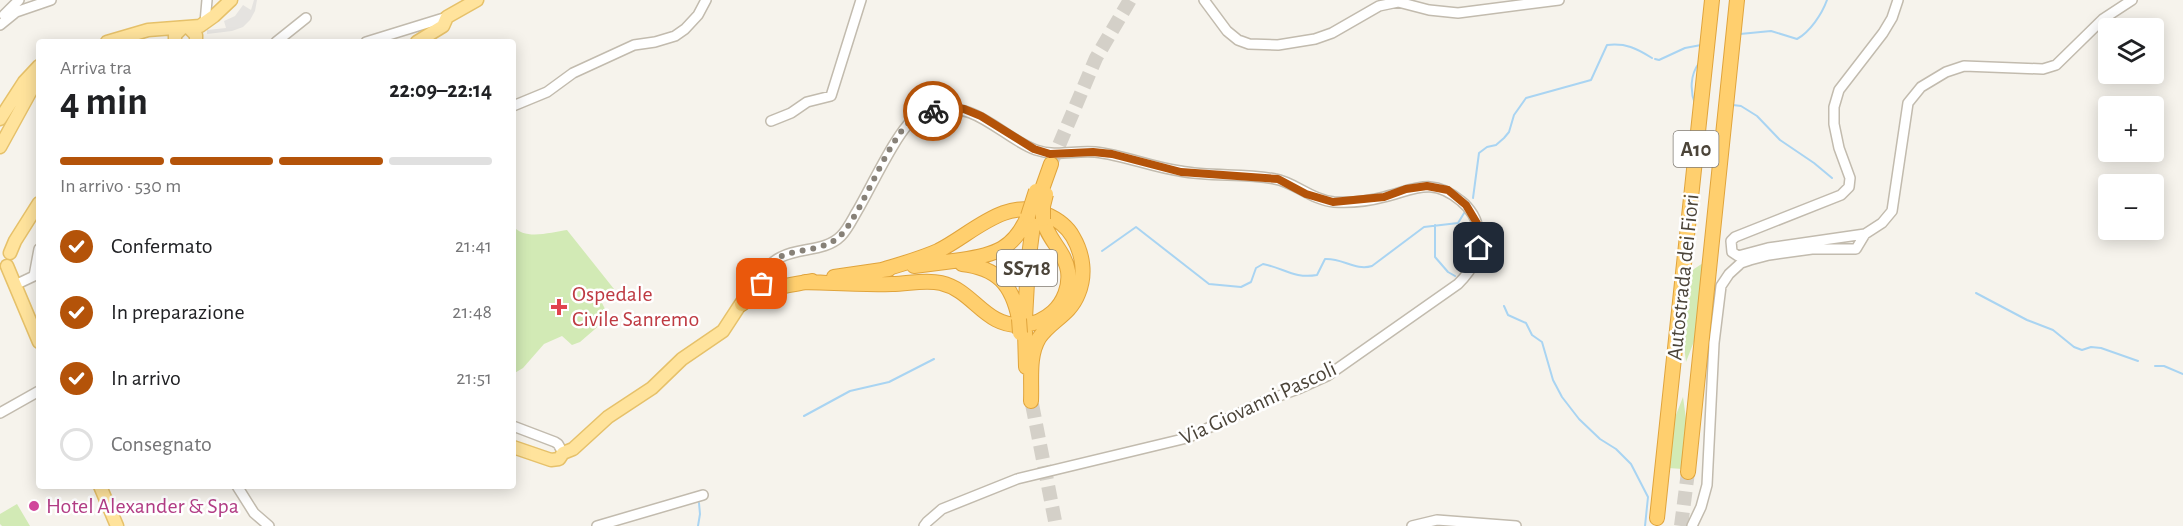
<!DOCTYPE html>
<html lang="it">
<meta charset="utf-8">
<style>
:root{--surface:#fff;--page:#f6f6f6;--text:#202124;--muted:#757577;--line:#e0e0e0;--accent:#b45309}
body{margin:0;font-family:"Alegreya Sans",sans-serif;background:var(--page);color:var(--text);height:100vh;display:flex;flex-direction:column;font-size:22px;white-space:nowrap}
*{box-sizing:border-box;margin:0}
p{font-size:20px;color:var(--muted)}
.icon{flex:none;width:33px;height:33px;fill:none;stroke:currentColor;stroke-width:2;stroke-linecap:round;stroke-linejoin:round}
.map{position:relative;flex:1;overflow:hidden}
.sheet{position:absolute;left:36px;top:39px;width:480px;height:450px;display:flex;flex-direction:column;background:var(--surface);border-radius:6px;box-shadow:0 3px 15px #0003}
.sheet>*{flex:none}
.tools{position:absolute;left:2098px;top:18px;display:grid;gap:12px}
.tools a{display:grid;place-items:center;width:66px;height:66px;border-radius:6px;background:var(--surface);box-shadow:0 3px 15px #0003;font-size:30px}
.pin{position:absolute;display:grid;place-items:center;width:51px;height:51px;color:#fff;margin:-26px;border-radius:12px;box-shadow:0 3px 9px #0006}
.courier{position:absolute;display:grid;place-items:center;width:60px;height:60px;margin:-30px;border:4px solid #b45309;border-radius:50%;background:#fff;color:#222;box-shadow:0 2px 8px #0007}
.head em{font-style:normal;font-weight:700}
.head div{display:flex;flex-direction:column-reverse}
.head{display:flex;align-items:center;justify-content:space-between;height:102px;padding:0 24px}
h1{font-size:39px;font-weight:700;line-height:45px}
.bar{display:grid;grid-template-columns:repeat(4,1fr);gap:9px 6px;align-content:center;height:72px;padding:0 24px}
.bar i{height:8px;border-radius:4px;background:var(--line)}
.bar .current{background:var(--accent)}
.bar p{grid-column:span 4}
ol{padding:0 24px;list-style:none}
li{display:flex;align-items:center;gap:18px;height:66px}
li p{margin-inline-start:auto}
li .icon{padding:6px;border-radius:50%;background:var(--accent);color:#fff;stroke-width:4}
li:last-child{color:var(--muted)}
li i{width:33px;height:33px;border:3px solid var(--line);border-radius:50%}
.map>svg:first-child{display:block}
</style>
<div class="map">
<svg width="2183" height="526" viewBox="0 0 2183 526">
<rect width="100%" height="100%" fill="#f6f3ec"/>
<path fill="#d2eab5" d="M513 226C525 241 551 232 567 230L614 289 599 297 609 317 580 342 572 345 562 336 544 344 523 368 513 374Z
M1706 261 1698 331 1686 362 1682 329 1688 273Z
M1683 397 1687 426 1683 469 1668 468 1672 425Z
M17 504 30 526H2L0 524V514Z"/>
<path fill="#e5e3e0" d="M254 0H257L255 11 250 20 243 27 232 31 207 34V30L226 28 224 21 235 16 243 5 251 10Z"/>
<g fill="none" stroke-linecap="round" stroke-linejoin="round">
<path stroke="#a9d4f2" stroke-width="2" d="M1740 34 1771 31 1797 39C1810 32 1822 14 1827 0
M1655 59 1659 60 1685 48 1701 45
M1695 104C1690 91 1690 75 1699 63
M1733 105 1741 106 1757 116 1780 140 1814 163 1832 178
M1473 198 1479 153 1487 147 1496 145 1504 138 1509 132 1514 115 1526 98 1591 80 1607 45C1626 43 1636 48 1652 58
M1435 225V257L1448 272 1455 276
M1102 251 1136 227 1209 284 1241 287 1251 282 1256 268 1263 264C1284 268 1294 279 1317 275L1325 259C1343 258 1355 271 1372 266L1424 227 1458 223 1466 210
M1976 293 2027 320 2053 330 2074 347 2082 350 2091 347 2101 348 2138 361
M1504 306 1508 315 1526 323 1532 335 1542 342 1553 380 1562 397 1579 419 1600 439 1616 449 1631 464 1648 497 1645 526
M2155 366H2164L2183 374
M804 416 850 391 889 382 934 359
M698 526 700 514 699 503"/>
<path stroke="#d4d0c8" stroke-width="14" stroke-dasharray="14 7" stroke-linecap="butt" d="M1051 164 1096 58 1130 0
M1032 404 1056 526
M1681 526 1688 472"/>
<g stroke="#c2bbae" stroke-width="12">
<path id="minor" d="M1204 0 1227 31 1238 40 1249 44 1278 45 1315 39 1332 33 1379 6 1398 2 1429 10 1458 13 1559 0
M1898 0 1892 18 1883 33 1839 90 1834 107V124L1839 148 1850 178 1849 187 1841 195 1735 237 1731 241 1732 252 1738 256 1768 248 1865 234 1882 223 1892 211 1908 103 1921 87 1946 72 1964 66 2043 69 2056 65 2103 19 2132 0
M4 15 19 0
M205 23 207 0
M0 25 16 12 51 0
M276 42 306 18
M366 42 447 17
M513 106 547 92 573 73 634 45 655 42 675 36 685 29 698 15 706 0
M771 121 791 113 807 102 831 96 861 0
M755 282C763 273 770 262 781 257 800 247 825 252 841 236 847 230 852 220 856 213 869 192 898 128 916 117 921 114 928 112 933 111 975 99 1001 137 1036 150 1056 157 1075 150 1095 152 1124 155 1151 167 1180 171 1211 177 1244 173 1275 179 1294 182 1312 200 1334 202 1350 203 1369 201 1384 197 1416 189 1432 177 1461 201 1470 208 1478 220 1478 232 1479 256 1475 267 1458 284L1327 376 1298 389 1263 402 1187 438 1017 479 942 509 927 522 924 526
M15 285 34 276 39 249
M0 413 39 391
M513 426 555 442 558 444 563 453
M237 486 254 513 269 526
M597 526 703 495
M1412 526 1437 520 1516 526
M1692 526 1701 507 1707 485 1714 343 1721 286 1729 274 1741 263 1750 260 1769 255 1812 249H1856L1865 234"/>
</g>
<g stroke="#e6c16a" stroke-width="15">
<path id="major" d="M189 28 196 35V42
M107 42 148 30 200 26 214 16 231 0
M175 42V35L182 28
M417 42 443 26 447 17 477 0
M0 119 24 82 39 66
M0 147 39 76
M10 253 15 241 39 203
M7 266 39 342
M513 447 551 460 559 459 563 453 573 449 608 417 652 388 682 359 723 331 755 282
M100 486 117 526"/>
</g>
<g stroke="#e0a43c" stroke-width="16">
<path id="highway" d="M1041 192 1051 164
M962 264C997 268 1012 284 1019 319
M914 266C930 264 946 262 961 260 995 255 1014 249 1028 216
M768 267 767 280 771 284 779 287
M882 270C901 264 920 259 938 251 972 234 1006 196 1045 214 1057 219 1067 226 1073 237 1083 254 1086 275 1078 294 1070 315 1050 321 1039 338 1028 356 1032 381 1031 401
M834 277 889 269
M805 282C834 283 863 285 892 284 908 284 925 279 941 283 975 291 984 328 1024 325 1035 324 1044 320 1053 312 1064 302 1070 286 1068 271 1065 251 1047 239 1043 219
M742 304C762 287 787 286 812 281
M1025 319 1028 264 1034 217
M1025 332 1026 367
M1688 472 1737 0
M1657 518 1712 0"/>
</g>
<use href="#minor" stroke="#fff" stroke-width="9"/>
<use href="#major" stroke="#ffe39c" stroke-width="12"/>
<use href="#highway" stroke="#ffcf6e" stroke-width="14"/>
<g stroke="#e0a43c" stroke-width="16" stroke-linecap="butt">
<path id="highway-bridge" d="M1028 216 1036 191
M1043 219V206L1046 194
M1019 319 1020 333"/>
</g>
<use href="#highway-bridge" stroke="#ffcf6e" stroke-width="14"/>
</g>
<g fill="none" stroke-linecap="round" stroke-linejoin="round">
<path stroke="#878178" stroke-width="6" stroke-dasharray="0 10.8" d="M762 284 756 282C763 273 771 261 782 256 801 248 827 251 842 234 865 208 890 132 916 117 921 114 928 112 933 111"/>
<path stroke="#b45309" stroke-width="8" d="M933 111 947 107 964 109 981 116 1034 149 1050 154 1093 152 1112 154 1181 172 1278 179 1306 194 1333 202 1384 197 1406 189 1427 186 1448 190 1466 205 1478 225 1479 248"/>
</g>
<path fill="#e0444e" stroke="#fff" stroke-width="2" d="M556 298h6v6h6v6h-6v6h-6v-6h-6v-6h6z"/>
<circle fill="#d1479c" stroke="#fff" stroke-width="2" cx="34" cy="506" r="6"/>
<g text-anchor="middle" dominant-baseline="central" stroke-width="5" stroke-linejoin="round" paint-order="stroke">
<g fill="#fff" stroke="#817c74" stroke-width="1.5">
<rect x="1673.5" y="131" width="45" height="36" rx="4.5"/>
<rect x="997" y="250" width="60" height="36" rx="4.5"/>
</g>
<g font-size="21" font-weight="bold" fill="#4b4439">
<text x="1696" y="149">A10</text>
<text x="1027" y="268">SS718</text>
</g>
<g font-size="22" fill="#4b4439" stroke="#fff">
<text transform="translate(1683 277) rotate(-84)">Autostrada dei Fiori</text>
<text transform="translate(1258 403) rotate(-25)">Via Giovanni Pascoli</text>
</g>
<g font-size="22" fill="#be3a42" stroke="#fff" text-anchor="start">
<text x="572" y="294">Ospedale<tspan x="572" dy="25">Civile Sanremo</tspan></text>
</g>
<g font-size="22" fill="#b23c85" stroke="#fff" text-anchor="start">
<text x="46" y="506">Hotel Alexander &amp; Spa</text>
</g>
</g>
</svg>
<div class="tools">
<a><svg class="icon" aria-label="layers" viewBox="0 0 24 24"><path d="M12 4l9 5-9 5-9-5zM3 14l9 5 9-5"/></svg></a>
<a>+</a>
<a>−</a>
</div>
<div class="pin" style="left:762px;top:284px;background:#ea580c"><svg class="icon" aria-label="bag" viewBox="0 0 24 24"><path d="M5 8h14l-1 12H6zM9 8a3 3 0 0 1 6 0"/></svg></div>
<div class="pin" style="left:1479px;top:248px;background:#1f2937"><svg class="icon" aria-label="home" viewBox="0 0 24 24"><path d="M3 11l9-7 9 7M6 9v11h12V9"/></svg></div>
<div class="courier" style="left:933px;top:111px"><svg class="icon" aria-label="bike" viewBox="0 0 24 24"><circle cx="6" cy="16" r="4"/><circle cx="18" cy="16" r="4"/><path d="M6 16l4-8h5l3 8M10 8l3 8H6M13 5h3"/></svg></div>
<section class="sheet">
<div class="head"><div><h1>4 min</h1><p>Arriva tra</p></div><em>22:09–22:14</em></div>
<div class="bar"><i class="current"></i><i class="current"></i><i class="current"></i><i></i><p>In arrivo · 530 m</p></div>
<ol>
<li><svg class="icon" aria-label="check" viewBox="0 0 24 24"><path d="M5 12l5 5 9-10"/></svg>Confermato<p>21:41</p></li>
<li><svg class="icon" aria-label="check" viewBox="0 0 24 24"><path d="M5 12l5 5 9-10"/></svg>In preparazione<p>21:48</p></li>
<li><svg class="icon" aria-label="check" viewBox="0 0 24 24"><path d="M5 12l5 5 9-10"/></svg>In arrivo<p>21:51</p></li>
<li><i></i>Consegnato</li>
</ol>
</section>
</div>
